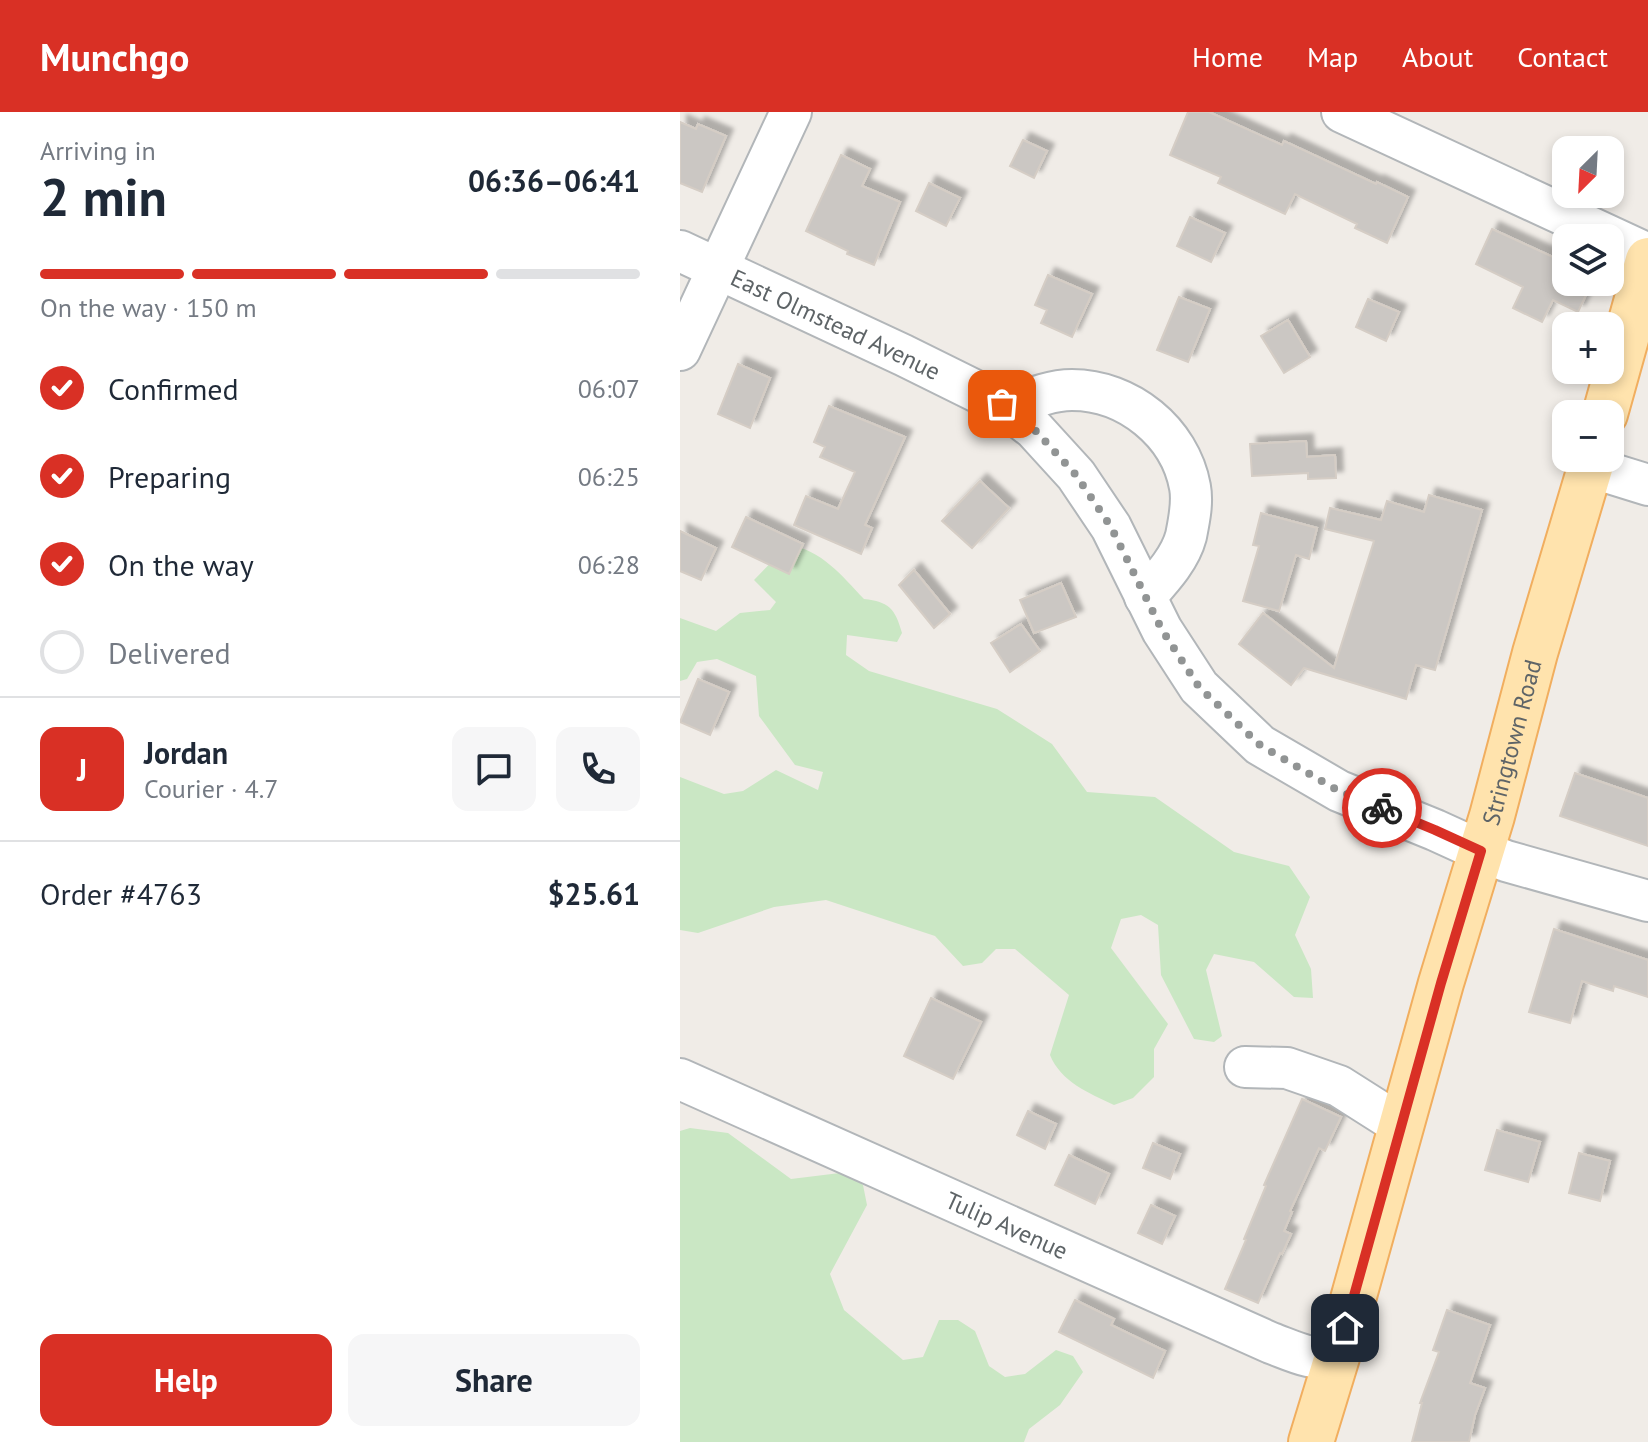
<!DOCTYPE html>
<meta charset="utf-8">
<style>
:root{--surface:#fff;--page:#f6f6f7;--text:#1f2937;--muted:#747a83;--line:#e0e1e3;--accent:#d93025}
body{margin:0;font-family:"PT Sans",sans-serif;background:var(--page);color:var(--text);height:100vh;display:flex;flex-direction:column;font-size:30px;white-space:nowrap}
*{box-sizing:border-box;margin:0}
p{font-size:26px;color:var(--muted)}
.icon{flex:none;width:44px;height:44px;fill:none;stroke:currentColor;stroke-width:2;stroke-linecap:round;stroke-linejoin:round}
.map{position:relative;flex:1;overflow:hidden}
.details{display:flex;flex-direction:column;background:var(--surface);width:680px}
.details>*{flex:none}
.needle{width:52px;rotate:204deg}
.buttons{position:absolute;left:872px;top:24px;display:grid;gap:16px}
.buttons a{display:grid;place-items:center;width:72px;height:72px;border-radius:16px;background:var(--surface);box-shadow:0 4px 12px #0003;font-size:40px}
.pin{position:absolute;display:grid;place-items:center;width:68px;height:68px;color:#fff;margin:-34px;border-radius:16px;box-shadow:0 4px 12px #0006}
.courier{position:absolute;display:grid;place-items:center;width:80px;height:80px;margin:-40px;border:6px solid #d93025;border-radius:50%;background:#fff;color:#222;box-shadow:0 2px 10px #0007}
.overview em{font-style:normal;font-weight:700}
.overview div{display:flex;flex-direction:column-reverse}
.overview{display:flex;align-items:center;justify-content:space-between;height:136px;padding:0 40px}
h1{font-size:52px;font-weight:700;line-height:60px}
.bar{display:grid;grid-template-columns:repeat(4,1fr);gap:12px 8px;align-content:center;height:96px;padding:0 40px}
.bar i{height:10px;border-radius:6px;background:var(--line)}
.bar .active{background:var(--accent)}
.bar p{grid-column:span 4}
.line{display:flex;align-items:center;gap:20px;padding:0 40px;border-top:2px solid var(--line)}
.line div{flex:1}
.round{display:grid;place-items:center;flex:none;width:84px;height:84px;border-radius:16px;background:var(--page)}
ol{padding:0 40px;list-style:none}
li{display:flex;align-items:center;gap:24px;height:88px}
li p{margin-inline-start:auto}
li .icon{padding:8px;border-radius:50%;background:var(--accent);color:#fff;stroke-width:4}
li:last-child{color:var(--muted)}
li i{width:44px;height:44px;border:4px solid var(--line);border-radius:50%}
.cta{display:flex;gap:16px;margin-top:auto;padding:16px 40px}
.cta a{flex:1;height:92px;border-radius:16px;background:var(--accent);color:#fff;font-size:32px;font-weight:700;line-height:92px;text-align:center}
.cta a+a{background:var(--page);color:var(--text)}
header{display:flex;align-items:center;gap:48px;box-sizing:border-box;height:112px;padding:0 40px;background:var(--accent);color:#fff}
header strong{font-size:38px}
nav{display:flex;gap:44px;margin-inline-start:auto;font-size:28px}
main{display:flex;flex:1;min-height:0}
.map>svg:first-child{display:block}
</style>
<header>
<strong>Munchgo</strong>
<nav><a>Home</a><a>Map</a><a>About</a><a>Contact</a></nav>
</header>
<main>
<section class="details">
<div class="overview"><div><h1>2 min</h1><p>Arriving in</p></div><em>06:36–06:41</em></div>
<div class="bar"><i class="active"></i><i class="active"></i><i class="active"></i><i></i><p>On the way · 150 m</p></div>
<ol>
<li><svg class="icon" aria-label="check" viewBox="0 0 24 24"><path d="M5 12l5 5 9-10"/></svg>Confirmed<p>06:07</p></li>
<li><svg class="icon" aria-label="check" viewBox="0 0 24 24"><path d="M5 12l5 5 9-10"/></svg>Preparing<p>06:25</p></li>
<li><svg class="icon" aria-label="check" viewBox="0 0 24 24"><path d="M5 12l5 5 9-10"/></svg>On the way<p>06:28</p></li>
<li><i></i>Delivered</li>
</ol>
<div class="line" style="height:144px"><b class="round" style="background:var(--accent);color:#fff">J</b><div><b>Jordan</b><p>Courier · 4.7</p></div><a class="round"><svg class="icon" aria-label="chat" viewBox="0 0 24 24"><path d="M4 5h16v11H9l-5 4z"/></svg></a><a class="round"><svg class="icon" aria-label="phone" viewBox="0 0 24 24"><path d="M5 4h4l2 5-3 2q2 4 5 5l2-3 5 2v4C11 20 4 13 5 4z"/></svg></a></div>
<div class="line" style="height:104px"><div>Order #4763</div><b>$25.61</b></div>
<div class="cta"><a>Help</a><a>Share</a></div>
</section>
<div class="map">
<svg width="968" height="1330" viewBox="0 0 968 1330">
<defs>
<filter id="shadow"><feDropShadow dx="7" dy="-7" stdDeviation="2" flood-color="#0004"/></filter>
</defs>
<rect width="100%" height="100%" fill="#f0ece7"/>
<path fill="#cae7c4" d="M108 433C141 437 162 464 184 487 209 490 215 496 222 521L217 530 167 523 166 543 189 559 317 597 372 632 407 680 475 685 554 740 609 754 630 785 615 823 631 857 633 886 614 885 574 850 534 842 526 858 542 924 534 930 514 927 481 863 478 813 461 803 441 807 431 836 488 912 474 937V965L453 986 434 993C409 981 381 970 370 943L389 883 335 837H316L302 851 283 854 255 824 146 788 94 795 18 821 0 818V665L44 682 63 679 96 658 138 678 143 660 115 653 79 604 76 564 37 547 17 550 7 567 0 569V506L36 519 60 501 90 498 96 490 74 468Z
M10 1016 48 1021 111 1067 168 1060 183 1073 187 1093 150 1162 164 1198 223 1248 243 1245 259 1208H278L295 1219 309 1254 325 1265 345 1262 376 1238 393 1244 403 1260 380 1293 349 1317 344 1330H0V1019Z"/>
<path fill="#cbc7c3" stroke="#d5cdc5" stroke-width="2" filter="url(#shadow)" d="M508 0H529L602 33 604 29 696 72 697 70 728 85 707 131 675 116 677 112 615 82 605 102 538 71 541 65 490 43Z
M0 10 16 17 18 12 46 24 22 80 0 71Z
M343 28 367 39 354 66 330 54Z
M161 43 190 57 182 74 220 90 194 153 167 142 168 139 126 119Z
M249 71 280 86 266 114 236 99Z
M510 105 545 121 531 150 497 134Z
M812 117 886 151V170H912L898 200 873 188 862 210 833 196 843 175 796 152Z
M368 163 412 182 392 225 361 211 367 198 355 193Z
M499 185 530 197 508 250 477 238Z
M688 187 719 200 706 229 676 215Z
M608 208 630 245 604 261 581 224Z
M58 252 90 266 70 316 38 302Z
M149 294 225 325 185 413 192 416 181 442 114 413 126 384 158 397 175 360 140 345 145 335 134 330Z
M626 329 627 345 655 343 656 366 628 367V361L572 364 570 332Z
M300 369 329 396 292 436 262 409Z
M749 383 802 398 755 558 736 553 726 587 624 556 611 573 559 532 583 501 654 556 694 429 645 417 650 396 701 408 707 389 744 400Z
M581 401 637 416 629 447 616 443 599 499 563 489 579 434 573 433Z
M66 405 123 432 109 462 52 435Z
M0 419 36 436 21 468 0 459Z
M234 458 270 502 254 516 219 473Z
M381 471 396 505 354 521 340 488Z
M341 512 360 539 330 560 311 531Z
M18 567 49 580 30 623 0 610Z
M895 661 968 686V734L880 704Z
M874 817 968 848V885L934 874 933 879 902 869 890 911 849 900Z
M251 886 301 910 273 967 224 944Z
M622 987 661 1005 645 1039 639 1036 610 1099 612 1100 604 1119 611 1122 602 1142 600 1141 578 1191 545 1177 566 1128 564 1127 586 1074 584 1073Z
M348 999 376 1012 365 1037 337 1023Z
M817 1018 860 1030 848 1070 805 1058Z
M473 1031 500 1042 490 1067 463 1056Z
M899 1041 930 1049 920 1089 889 1081Z
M389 1043 429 1062 415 1092 375 1073Z
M471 1093 495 1104 482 1132 458 1121Z
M395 1188 434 1207 431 1213 485 1239 473 1266 379 1220Z
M767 1198 810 1213 790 1271 805 1276 795 1303 789 1330H732L742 1291H740L759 1240 753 1238Z"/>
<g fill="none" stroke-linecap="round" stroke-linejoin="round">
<g stroke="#b2b6b9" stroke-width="44">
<g id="minor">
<path d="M662 0 968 142"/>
<path id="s1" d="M0 139 223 243 322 292 354 317 396 363 431 415 482 518 519 575 580 633 659 679 755 718 801 739 826 749 968 789"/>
<path d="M0 238 111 0"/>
<path d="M327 296C348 288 369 278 392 278 448 278 500 320 510 375 513 391 509 409 506 424 500 447 481 467 465 485"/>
<path d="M910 355 968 373"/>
<path d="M565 955 607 956 659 974 722 1014"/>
<path id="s2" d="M0 967 591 1231C613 1239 633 1250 657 1245"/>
</g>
</g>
<g stroke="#f1ae5f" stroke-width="48">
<g id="major">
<path d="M925 302 968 148"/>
<path id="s3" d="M631 1330 657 1245 761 871 812 704 855 541 913 346"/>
</g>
</g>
<use href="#minor" stroke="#fff" stroke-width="40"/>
<use href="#major" stroke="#ffe3ad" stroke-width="44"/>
</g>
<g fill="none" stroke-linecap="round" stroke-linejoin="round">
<path stroke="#919494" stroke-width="8" stroke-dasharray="0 14.4" d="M322 292 354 317 396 363 431 415 482 518 519 575 580 633 659 679 702 696"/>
<path stroke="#d93025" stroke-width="10" d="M665 1216 761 871 801 739 755 718 702 696"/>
</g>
<g text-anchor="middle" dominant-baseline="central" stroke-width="6" stroke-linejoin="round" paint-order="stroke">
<g font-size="24" fill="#5e6467" stroke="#fff">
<text stroke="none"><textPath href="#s1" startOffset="172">East Olmstead Avenue</textPath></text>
<text stroke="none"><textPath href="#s3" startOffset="728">Stringtown Road</textPath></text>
<text stroke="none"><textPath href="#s2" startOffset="358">Tulip Avenue</textPath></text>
</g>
</g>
</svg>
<div class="buttons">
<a><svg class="needle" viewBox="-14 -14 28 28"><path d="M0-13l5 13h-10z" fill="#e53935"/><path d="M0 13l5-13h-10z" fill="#747a83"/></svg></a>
<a><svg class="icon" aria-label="layers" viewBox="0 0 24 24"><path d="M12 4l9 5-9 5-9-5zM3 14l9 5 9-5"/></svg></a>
<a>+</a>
<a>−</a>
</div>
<div class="pin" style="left:322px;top:292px;background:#ea580c"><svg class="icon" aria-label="bag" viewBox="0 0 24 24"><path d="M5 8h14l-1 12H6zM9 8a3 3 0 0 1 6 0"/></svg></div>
<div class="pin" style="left:665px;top:1216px;background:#1f2937"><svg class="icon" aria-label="home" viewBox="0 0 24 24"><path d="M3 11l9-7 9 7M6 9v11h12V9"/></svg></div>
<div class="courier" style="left:702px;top:696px"><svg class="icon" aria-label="bike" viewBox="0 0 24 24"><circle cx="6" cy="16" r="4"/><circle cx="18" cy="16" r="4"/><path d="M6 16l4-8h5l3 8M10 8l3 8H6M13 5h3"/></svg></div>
</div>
</main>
